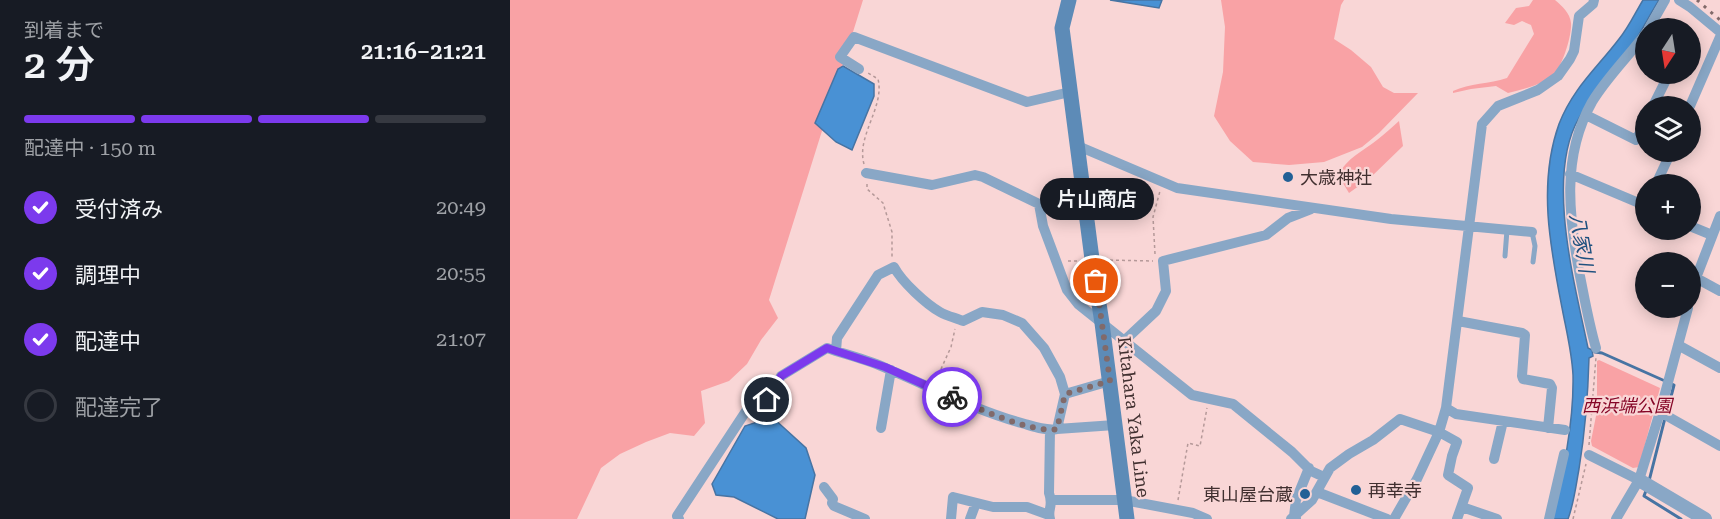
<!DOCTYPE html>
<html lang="ja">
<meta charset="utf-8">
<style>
:root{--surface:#171b24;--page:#20242c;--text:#f1f3f6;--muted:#9ea1a6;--line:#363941;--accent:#7c3aed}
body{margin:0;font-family:"Roboto Serif","Noto Sans JP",serif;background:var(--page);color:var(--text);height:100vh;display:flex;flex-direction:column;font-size:22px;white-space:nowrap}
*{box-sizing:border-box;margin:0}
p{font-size:20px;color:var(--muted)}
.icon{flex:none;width:33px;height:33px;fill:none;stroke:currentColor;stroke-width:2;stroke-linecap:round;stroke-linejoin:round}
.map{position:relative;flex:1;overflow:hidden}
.side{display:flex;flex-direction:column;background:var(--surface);width:510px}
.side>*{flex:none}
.needle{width:39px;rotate:192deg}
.buttons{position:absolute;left:1125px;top:18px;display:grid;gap:12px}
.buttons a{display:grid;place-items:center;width:66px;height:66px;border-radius:50%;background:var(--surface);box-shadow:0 3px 15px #0003;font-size:30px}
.pin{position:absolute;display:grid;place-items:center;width:51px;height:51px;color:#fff;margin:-26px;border:3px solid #fff;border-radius:50%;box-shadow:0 2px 6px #0007}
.courier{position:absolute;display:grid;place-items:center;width:60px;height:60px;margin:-30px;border:4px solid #7c3aed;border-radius:50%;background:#fff;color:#222;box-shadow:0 2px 8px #0007}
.bubble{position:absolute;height:42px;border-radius:21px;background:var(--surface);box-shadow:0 3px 15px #0003;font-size:20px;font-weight:600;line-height:42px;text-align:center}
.summary em{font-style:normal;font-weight:600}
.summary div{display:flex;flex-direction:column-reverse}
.summary{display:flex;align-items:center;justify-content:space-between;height:102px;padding:0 24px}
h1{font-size:39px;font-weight:600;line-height:45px}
.bar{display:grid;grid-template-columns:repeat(4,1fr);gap:9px 6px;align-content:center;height:72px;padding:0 24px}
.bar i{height:8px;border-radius:4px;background:var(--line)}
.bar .current{background:var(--accent)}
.bar p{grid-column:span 4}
ol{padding:0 24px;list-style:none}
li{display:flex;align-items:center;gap:18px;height:66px}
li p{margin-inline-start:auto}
li .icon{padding:6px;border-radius:50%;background:var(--accent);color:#fff;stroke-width:4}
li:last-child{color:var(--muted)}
li i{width:33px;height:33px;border:3px solid var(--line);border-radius:50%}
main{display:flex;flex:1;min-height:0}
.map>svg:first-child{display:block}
</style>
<main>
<section class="side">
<div class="summary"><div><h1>2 分</h1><p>到着まで</p></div><em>21:16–21:21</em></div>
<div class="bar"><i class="current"></i><i class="current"></i><i class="current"></i><i></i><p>配達中 · 150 m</p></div>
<ol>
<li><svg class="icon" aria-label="check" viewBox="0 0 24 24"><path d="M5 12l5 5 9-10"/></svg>受付済み<p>20:49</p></li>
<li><svg class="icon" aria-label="check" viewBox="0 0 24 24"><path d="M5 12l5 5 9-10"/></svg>調理中<p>20:55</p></li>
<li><svg class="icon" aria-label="check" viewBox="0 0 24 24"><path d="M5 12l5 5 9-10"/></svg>配達中<p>21:07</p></li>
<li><i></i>配達完了</li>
</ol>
</section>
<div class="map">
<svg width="1210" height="519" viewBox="0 0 1210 519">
<rect width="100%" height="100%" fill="#f9d6d6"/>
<path fill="#f9a2a5" d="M0 0H353L259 300 268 318 251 340 237 364 219 381 191 391 195 423 184 436 160 433 136 442 110 454 91 468 67 519H0Z
M711 0H834L831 5 824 39 841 50 861 67 873 87 884 93H908L869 133 852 147 814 162 779 165 743 162 720 141 704 116 713 72 715 27Z
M1023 0H1045C1052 6 1060 13 1061 23 1062 36 1052 68 1042 76 1029 86 1013 89 998 93L986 86 961 89 943 93V91C960 83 979 84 997 78L1024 34 1021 25 1012 21 1004 25 995 23 1006 8 1019 6Z
M889 121 893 146 860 178 839 193 828 175C837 158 853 151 867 140 875 134 882 127 889 121Z
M1089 360 1150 388 1129 467 1123 468 1082 446 1081 441 1087 411V361Z"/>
<path fill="#4991d4" stroke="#4774a3" stroke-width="1.5" d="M600 0H652L649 8Z
M1133 0H1149C1138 18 1128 38 1116 55 1101 75 1081 97 1069 118 1035 176 1065 285 1078 348L1082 350 1083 356 1079 358C1078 395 1075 432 1069 469 1066 485 1064 503 1058 519H1042C1053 472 1064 424 1063 375 1062 354 1057 333 1053 313 1041 251 1027 185 1049 124 1063 88 1087 68 1109 39 1119 27 1125 13 1133 0Z
M333 66 364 84V96L342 150 326 142 305 123 328 69Z
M262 417 296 448 305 475 295 519H268L224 497 206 495 202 484 235 426Z"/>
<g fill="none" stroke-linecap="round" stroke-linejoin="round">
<path stroke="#4774a3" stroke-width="3" d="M1085 352 1092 353 1164 385 1157 412
M1139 481 1155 418
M1137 488 1134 496 1171 519"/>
<path stroke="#b59999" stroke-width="1.5" stroke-dasharray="3 3" stroke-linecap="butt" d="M354 164C346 136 375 107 368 79L358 73
M357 184V189L373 203 382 232V257
M645 254 643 217 650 191
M594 260 643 261
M558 261H568
M426 380 441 347 445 329
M1079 445 1086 357
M668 500 678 443 690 446 697 408
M1063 519 1076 464"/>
<path stroke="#89a7c6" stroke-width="5" d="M1022 232 1025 246 1023 262
M995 256 997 230"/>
<path stroke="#89a7c6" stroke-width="10" d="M1169 0 1180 7 1210 32
M1139 28 1155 0
M349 69 330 57 344 37 517 102 560 92
M1143 106 1159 74
M1180 106 1210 37
M1076 115 1126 140 1136 121
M568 146 667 188 881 219 1022 232
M356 173 422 185 465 175 473 177 529 204 533 226 557 290 568 304 682 395 723 404 782 452 801 471 814 477
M1060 174 1136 206
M1146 184 1161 152
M1180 226 1202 235
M1186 278 1210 291
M1180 299 1186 278 1210 216
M948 321 1012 333 1015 335 1012 376 1013 379 1040 384 1042 388 1038 428
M615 340 646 311 656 291 653 261 756 235 778 218 801 209
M1168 345 1210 368
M1086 348C1079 324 1075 301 1070 276 1059 218 1051 157 1082 102 1097 77 1119 56 1136 33
M555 394 600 381
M936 408 946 414 1055 430
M1150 412 1210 446
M371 428 381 370
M547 429 605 425
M540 430 539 493C544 506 537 509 540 519
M1079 455 1129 480
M984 459 993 421
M314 487 323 499 322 503 324 506 355 519
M807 492 877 519
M542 500H614L683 513 697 519
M952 507 987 519
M786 518 784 516 786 500 799 468
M169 519 167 516 240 405 257 400 271 376 317 348C337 355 359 360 378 369 423 388 467 411 515 424 525 427 537 431 547 429L555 394 550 377 534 348 512 323 493 315 472 312 453 321C446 318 437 316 430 312 416 304 392 282 384 267L368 275 327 338 326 351
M441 519 443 497 483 507H517L539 515
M460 519 466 503
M781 519 802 500 820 468 839 454 863 440 890 419 929 432 936 408 972 124 988 106 1028 90 1048 76 1060 59 1064 51 1069 16 1083 4 1084 0
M884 519 907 479 929 432 947 442 942 456 938 475 958 488 947 519
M1039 519 1054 454
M1106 519 1129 480 1150 412 1178 308"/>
<path stroke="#89a7c6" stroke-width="14" d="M1129 480 1195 519"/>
<path stroke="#5d8bb7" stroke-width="15" d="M559 0 552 28 582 259 592 323 617 519"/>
<path stroke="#816a6a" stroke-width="3" stroke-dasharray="3 6" stroke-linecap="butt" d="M1187 0 1210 20"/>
</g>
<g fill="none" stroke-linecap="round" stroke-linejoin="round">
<path stroke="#816a6a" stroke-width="6" stroke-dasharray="0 10.8" d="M442 397C465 407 523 434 547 429L555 394 600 381 586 281"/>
<path stroke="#7c3aed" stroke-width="8" d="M257 400 271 376 317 348 375 367 442 397"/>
</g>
<g fill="#226096" stroke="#f9d6d6" stroke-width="2">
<circle cx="778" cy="177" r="6"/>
<circle cx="846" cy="490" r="6"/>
<circle cx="795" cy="494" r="6"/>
</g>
<g text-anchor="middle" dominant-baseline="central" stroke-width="4.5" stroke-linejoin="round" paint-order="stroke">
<g font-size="18" fill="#413030" stroke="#f9d6d6" text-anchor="start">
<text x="790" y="177">大歳神社</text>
<text x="858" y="490">再幸寺</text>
<text x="783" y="494" text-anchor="end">東山屋台蔵</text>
</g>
<g font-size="18" font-style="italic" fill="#850526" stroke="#f9d6d6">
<text x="1117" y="405">西浜端公園</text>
</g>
<g font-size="18" fill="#413030" stroke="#f9d6d6">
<text transform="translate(624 417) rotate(83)">Kitahara Yaka Line</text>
</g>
<g font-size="20" font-style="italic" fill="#1f517f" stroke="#f9d6d6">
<text transform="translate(1072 243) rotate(80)">八家川</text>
</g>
</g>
</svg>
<div class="buttons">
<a><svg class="needle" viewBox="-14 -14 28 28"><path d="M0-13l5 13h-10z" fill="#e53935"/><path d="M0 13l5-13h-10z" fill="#9ea1a6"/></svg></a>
<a><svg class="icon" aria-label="layers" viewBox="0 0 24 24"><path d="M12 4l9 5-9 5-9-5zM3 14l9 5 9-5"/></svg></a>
<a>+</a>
<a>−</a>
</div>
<div class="pin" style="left:586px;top:281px;background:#ea580c"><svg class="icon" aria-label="bag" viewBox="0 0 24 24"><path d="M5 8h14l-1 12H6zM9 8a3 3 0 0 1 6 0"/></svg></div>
<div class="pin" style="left:257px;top:400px;background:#1f2937"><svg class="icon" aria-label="home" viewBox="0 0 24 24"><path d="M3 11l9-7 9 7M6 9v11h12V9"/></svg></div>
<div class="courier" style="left:442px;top:397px"><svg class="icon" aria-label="bike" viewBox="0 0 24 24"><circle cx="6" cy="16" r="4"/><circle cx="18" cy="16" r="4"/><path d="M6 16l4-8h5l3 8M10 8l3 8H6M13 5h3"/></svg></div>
<div class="bubble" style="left:530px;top:178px;width:114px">片山商店</div>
</div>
</main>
